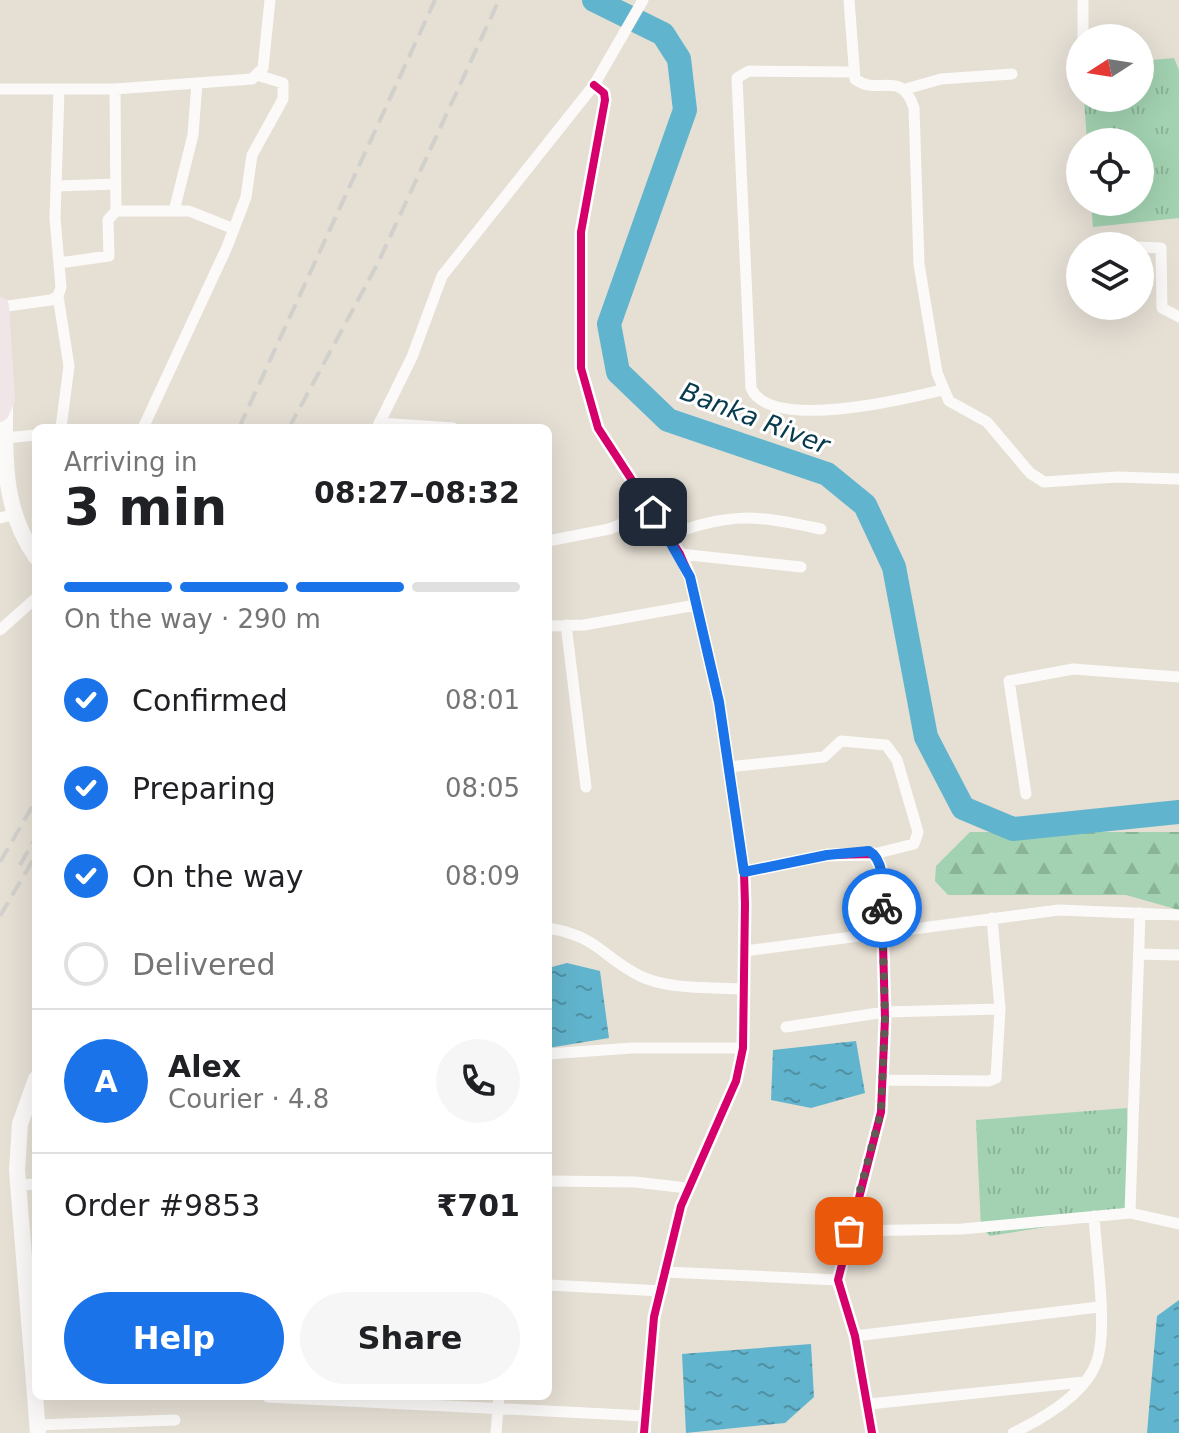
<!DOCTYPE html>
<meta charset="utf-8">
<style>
:root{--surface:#fff;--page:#f6f6f6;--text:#202124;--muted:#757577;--line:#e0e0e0;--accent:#1a73e8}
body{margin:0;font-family:"DejaVu Sans",sans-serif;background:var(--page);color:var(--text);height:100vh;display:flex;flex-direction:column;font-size:30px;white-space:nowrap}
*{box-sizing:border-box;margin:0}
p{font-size:26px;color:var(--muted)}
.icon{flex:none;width:44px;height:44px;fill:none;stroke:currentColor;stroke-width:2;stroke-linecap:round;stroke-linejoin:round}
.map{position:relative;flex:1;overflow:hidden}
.side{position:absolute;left:32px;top:424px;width:520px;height:976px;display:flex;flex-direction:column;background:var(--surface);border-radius:12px;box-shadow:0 8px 32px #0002}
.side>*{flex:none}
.needle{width:52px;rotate:258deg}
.fabs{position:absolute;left:1066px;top:24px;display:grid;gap:16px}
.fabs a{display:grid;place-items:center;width:88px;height:88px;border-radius:50%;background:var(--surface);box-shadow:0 8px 32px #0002;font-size:40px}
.pin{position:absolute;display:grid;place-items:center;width:68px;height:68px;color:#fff;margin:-34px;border-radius:16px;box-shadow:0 4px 12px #0006}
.courier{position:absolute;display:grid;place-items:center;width:80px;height:80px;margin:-40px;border:6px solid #1a73e8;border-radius:50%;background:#fff;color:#222;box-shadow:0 2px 10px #0007}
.overview em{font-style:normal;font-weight:600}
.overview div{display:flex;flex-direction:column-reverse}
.overview{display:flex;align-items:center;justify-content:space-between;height:136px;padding:0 32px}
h1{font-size:52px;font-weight:600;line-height:60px}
.bar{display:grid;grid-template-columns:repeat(4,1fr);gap:12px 8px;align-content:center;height:96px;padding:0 32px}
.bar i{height:10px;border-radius:6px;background:var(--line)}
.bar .current{background:var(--accent)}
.bar p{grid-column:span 4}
.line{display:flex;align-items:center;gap:20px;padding:0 32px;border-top:2px solid var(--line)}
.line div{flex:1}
.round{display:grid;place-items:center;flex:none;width:84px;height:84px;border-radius:42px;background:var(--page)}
ol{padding:0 32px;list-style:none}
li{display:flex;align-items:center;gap:24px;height:88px}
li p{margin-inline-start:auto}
li .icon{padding:8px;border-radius:50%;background:var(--accent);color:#fff;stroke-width:4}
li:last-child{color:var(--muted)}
li i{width:44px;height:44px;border:4px solid var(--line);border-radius:50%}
.cta{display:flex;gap:16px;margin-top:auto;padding:16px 32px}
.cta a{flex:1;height:92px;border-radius:48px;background:var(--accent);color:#fff;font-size:32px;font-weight:600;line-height:92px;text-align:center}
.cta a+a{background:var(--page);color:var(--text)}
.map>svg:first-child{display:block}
</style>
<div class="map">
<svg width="1179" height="1433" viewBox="0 0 1179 1433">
<defs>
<pattern id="forest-firs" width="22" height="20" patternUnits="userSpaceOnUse" patternTransform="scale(2)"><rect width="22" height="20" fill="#a2d2b1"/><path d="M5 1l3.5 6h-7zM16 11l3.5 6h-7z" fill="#8bb497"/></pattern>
<pattern id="park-tufts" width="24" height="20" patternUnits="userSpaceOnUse" patternTransform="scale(2)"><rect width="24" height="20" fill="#a2d2b1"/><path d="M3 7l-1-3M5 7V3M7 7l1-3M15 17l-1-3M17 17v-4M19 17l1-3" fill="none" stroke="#8bb497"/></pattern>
<pattern id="water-ripples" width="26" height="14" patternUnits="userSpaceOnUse" patternTransform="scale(2)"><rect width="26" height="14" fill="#61b4cd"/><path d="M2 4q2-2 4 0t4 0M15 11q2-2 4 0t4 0" fill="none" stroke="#4f91a5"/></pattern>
</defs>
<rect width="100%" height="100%" fill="#e5dfd4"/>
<path fill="url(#forest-firs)" d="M970 832H1179V910L1126 895H948L935 881 936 866Z"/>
<path fill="url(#park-tufts)" d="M1174 58 1179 70V218L1093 227 1091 202H1140V142H1087L1084 98H1140V61Z
M1127 1108 1130 1213 990 1236 981 1228 976 1120Z"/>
<path fill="url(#water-ripples)" d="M567 963 600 971 609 1038 548 1048V968Z
M856 1041 865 1093 811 1108 771 1100 773 1050Z
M1179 1300V1433H1147L1157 1316Z
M811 1344 814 1397 785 1423 686 1433 682 1354Z"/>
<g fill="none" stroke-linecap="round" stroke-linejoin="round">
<path stroke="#61b4cd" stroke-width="24" d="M594 0 663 34 679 59 685 110 609 324 618 372 668 420 827 474 865 505 894 567 926 737 963 808 1013 829 1179 812"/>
<path stroke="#fbfaf9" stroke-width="11" d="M849 0 855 79C879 97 901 68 914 108L919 264 937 373 949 401 987 422 1030 473 1044 482 1117 477 1179 479
M1083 38V0
M852 72 749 71 737 78 751 388C770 432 905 399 942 390
M594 85 604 93 605 100 581 232V368L598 428 680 554 690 577 719 702 744 872 745 904 743 1048 736 1081 681 1206 654 1317 644 1433
M0 89H115L252 79 263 68 270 0
M115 89 116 211
M906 89 941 79 1012 74
M58 186 116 184
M174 211 193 135 197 83
M1140 247 1161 248 1162 308 1179 317
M59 263 109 256 108 220 116 211H189L234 229
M58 296 69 366 61 428
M0 307 51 300 58 296 61 287 55 218 59 90
M379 423 453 428
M143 428 227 247 246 197 252 155 283 99V83L257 75
M377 428 412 357 442 276 594 85 643 0
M5 438 36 435
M0 518 12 515
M668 535C735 512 753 515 821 529
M548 541 609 529 653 512
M680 554 801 567
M566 625 586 787
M548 626 584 625 696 605
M0 630 36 598
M728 767 824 757 841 741 886 745 897 760 918 832 914 844 874 854
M1026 794 1009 681 1073 669 1179 677
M744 872 827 855 874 854 881 868 885 1018 881 1112 838 1280 855 1336 872 1433
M548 928C600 937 600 956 640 976 669 990 712 987 744 989
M745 951 1059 910 1179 915
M1139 954 1179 955
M786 1027 885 1012 1000 1009
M548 1054 632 1048H743
M884 1080 989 1081 996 1078 1000 1009 992 918
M548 1181 635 1182 687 1188
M19 1185 36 1184
M1130 1213 1179 1224
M849 1231 962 1229 1130 1213 1140 913
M666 1272 838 1280
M548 1285 662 1291
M855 1336 1099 1307
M268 1397 645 1416
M869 1404 1084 1382
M37 1425 175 1420
M496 1433 499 1396
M1013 1433C1042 1419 1086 1394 1097 1361 1108 1328 1096 1253 1094 1216"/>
<path stroke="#fbfaf9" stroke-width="16" d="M5 406C5 461 3 510 36 557
M36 1079 20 1124 17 1170 38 1433"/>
<path stroke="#f0e6e7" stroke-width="18" d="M0 306 6 399 0 413"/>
<path stroke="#d1d0cc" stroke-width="4" stroke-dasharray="16 8" stroke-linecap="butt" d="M239 428 435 0
M289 428 378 263 499 0
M0 862 36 800
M20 865 36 837
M0 916 36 855"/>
<g stroke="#fff" stroke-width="13">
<path id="cycleway" d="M594 85 604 93 605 100 581 232V368L598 428 680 554 690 577 719 702 744 872 745 904 743 1048 736 1081 681 1206 654 1317 644 1433
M744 872 827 855 874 854 881 868 885 1018 881 1112 838 1280 855 1336 872 1433"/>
</g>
<use href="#cycleway" stroke="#d6006c" stroke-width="8"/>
</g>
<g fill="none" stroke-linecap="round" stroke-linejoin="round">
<path stroke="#615c53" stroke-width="8" stroke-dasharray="0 14.4" d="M849 1231 881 1112 885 1018 882 908"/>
<path stroke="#1a73e8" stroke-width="10" d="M653 512 690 577 719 702 744 872 827 855 869 851C886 861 882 890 882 908"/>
</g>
<g text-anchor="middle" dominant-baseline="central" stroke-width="6" stroke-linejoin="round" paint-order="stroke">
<g font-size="26" font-style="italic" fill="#063a4c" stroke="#fff">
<text transform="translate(755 418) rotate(21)">Banka River</text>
</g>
</g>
</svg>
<div class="fabs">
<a><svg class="needle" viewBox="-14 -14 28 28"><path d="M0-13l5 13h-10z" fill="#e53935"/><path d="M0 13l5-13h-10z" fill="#757577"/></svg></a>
<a><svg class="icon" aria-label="locate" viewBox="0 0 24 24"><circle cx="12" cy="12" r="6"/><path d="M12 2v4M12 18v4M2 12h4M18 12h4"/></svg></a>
<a><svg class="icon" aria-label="layers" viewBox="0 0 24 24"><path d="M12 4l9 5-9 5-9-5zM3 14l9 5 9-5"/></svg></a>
</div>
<div class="pin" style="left:849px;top:1231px;background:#ea580c"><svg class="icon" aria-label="bag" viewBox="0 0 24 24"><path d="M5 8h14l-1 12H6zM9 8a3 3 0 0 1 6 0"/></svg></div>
<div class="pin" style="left:653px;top:512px;background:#1f2937"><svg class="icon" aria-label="home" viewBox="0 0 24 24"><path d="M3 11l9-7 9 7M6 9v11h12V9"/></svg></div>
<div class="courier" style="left:882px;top:908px"><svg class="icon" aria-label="bike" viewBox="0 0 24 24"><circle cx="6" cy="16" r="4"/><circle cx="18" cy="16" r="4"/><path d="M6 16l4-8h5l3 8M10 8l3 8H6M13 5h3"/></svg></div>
<section class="side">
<div class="overview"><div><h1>3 min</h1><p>Arriving in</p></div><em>08:27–08:32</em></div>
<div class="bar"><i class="current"></i><i class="current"></i><i class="current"></i><i></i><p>On the way · 290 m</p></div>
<ol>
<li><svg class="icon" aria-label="check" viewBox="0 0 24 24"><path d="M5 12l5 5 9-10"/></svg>Confirmed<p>08:01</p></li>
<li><svg class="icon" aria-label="check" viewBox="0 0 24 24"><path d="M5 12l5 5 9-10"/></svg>Preparing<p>08:05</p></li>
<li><svg class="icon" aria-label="check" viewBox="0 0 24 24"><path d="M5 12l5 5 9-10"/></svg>On the way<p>08:09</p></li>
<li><i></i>Delivered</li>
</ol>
<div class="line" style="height:144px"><b class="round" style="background:var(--accent);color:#fff">A</b><div><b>Alex</b><p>Courier · 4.8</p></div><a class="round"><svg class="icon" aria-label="phone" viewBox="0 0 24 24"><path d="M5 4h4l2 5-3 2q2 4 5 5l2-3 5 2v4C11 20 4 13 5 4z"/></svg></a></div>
<div class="line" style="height:104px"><div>Order #9853</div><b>₹701</b></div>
<div class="cta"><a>Help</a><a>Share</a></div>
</section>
</div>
